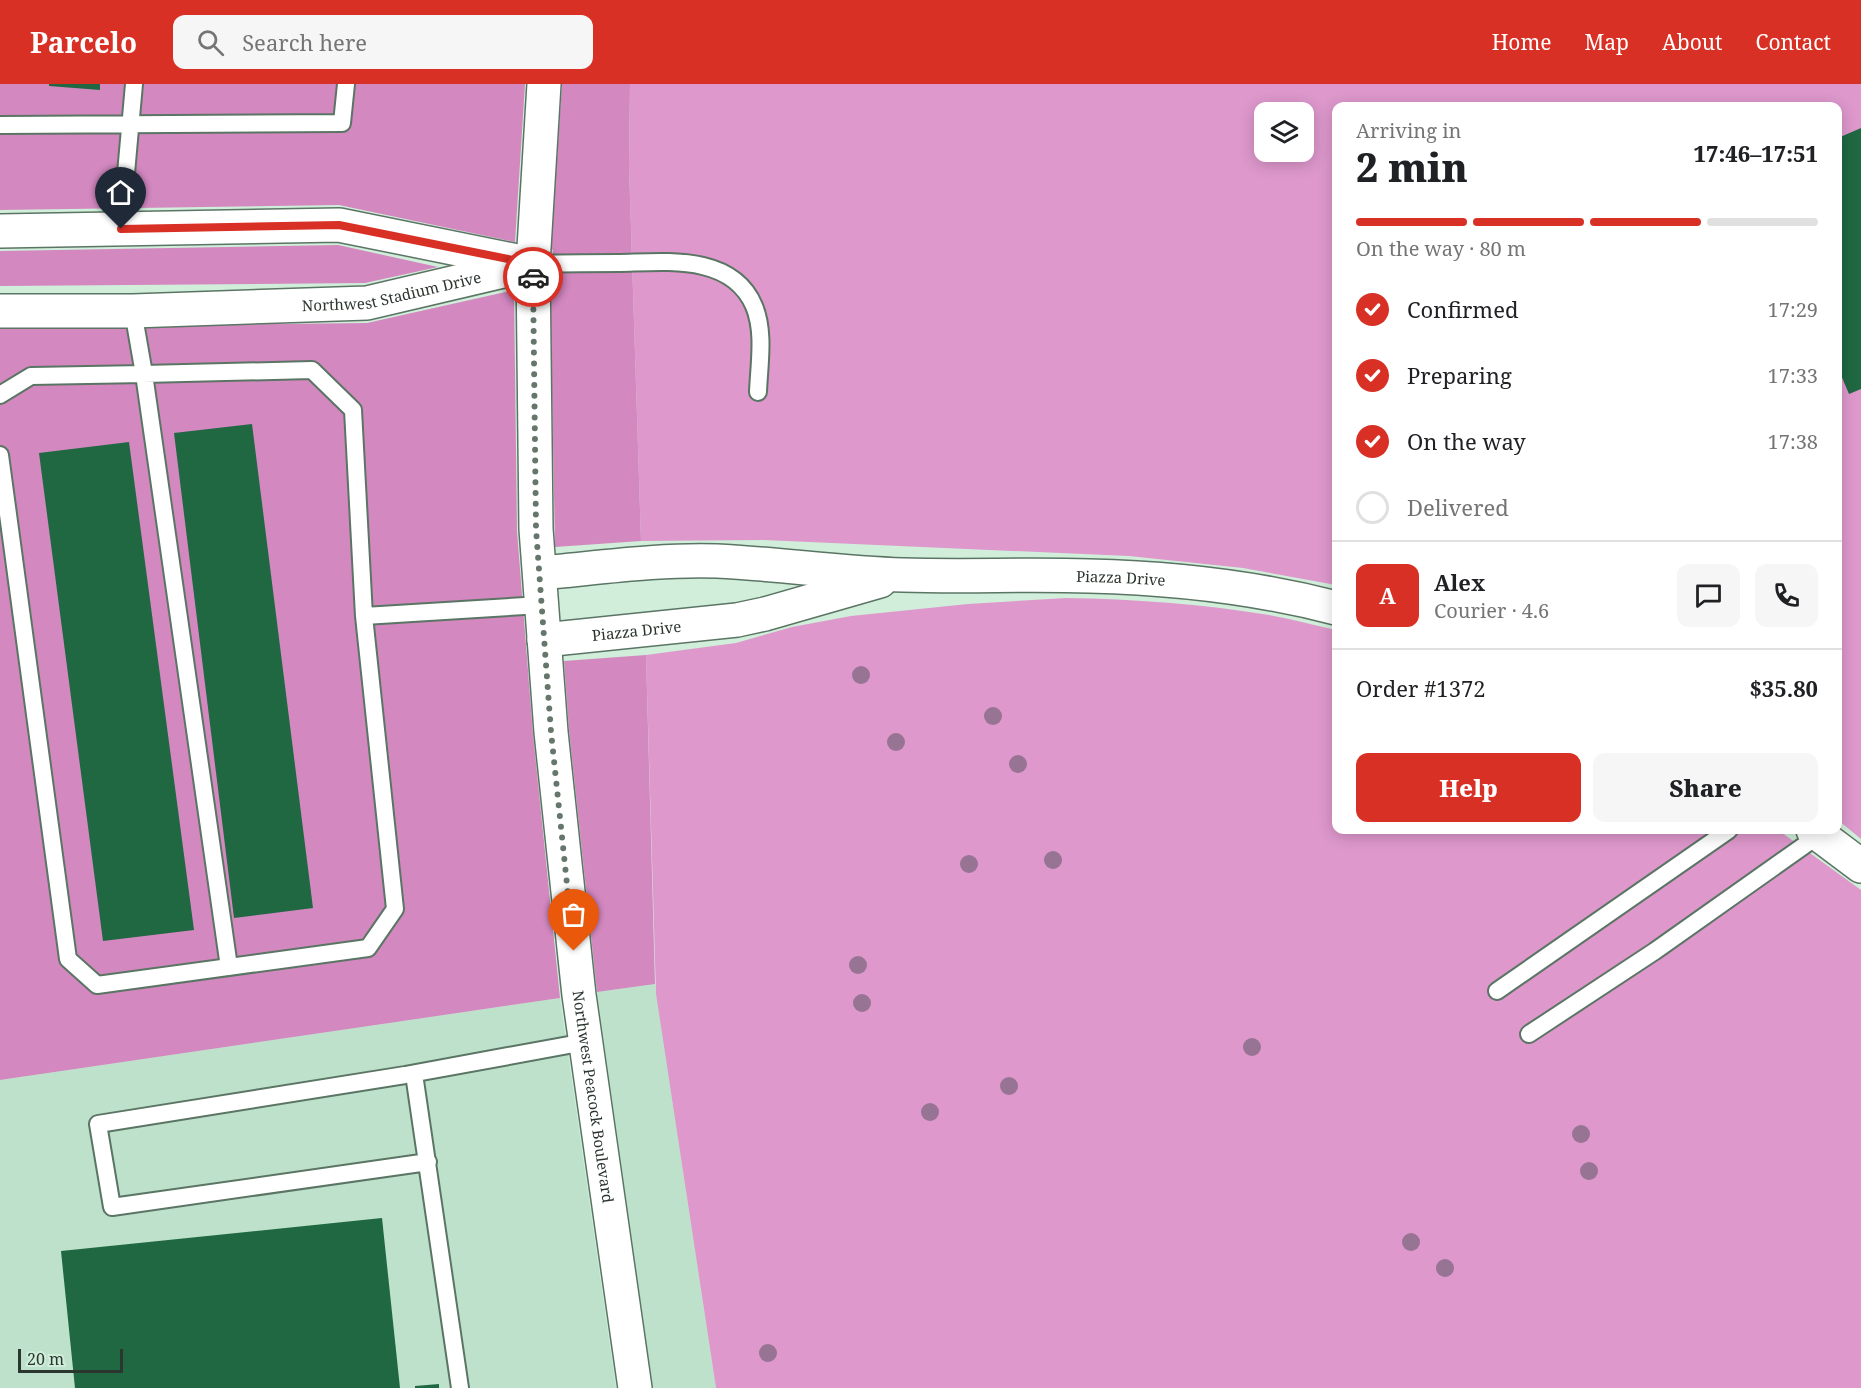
<!DOCTYPE html>
<meta charset="utf-8">
<style>
:root{--surface:#fff;--page:#f6f6f6;--text:#202124;--muted:#757577;--line:#e0e0e0;--accent:#d93025}
body{margin:0;font-family:"Noto Serif",serif;background:var(--page);color:var(--text);height:100vh;display:flex;flex-direction:column;font-size:22px;white-space:nowrap}
*{box-sizing:border-box;margin:0}
p{font-size:20px;color:var(--muted)}
.icon{flex:none;width:33px;height:33px;fill:none;stroke:currentColor;stroke-width:2;stroke-linecap:round;stroke-linejoin:round}
.map{position:relative;flex:1;overflow:hidden}
.panel{position:absolute;left:1332px;top:18px;width:510px;height:732px;display:flex;flex-direction:column;background:var(--surface);border-radius:12px;box-shadow:0 3px 15px #0003}
.panel>*{flex:none}
.controls{position:absolute;left:1254px;top:18px;display:grid;gap:12px}
.controls a{display:grid;place-items:center;width:60px;height:60px;border-radius:12px;background:var(--surface);box-shadow:0 3px 15px #0003;font-size:30px}
.scale{position:absolute;left:18px;bottom:15px;width:105px;box-sizing:border-box;padding-left:6px;border:3px solid #2b362f;border-top:0;font-size:16px;line-height:21px;white-space:nowrap;color:#2b362f;-webkit-text-stroke:4px #d0eeda;paint-order:stroke}
.pin{position:absolute;display:grid;place-items:center;width:51px;height:51px;color:#fff;margin:-62px -26px;border-radius:50% 50% 50% 0;rotate:-45deg;box-shadow:0 0 6px #0007}
.pin .icon{rotate:45deg}
.courier{position:absolute;display:grid;place-items:center;width:60px;height:60px;margin:-30px;border:4px solid #d93025;border-radius:50%;background:#fff;color:#222;box-shadow:0 2px 8px #0007}
.overview em{font-style:normal;font-weight:800}
.overview div{display:flex;flex-direction:column-reverse}
.overview{display:flex;align-items:center;justify-content:space-between;height:102px;padding:0 24px}
h1{font-size:39px;font-weight:800;line-height:45px}
.bar{display:grid;grid-template-columns:repeat(4,1fr);gap:9px 6px;align-content:center;height:72px;padding:0 24px}
.bar i{height:8px;border-radius:4px;background:var(--line)}
.bar .active{background:var(--accent)}
.bar p{grid-column:span 4}
.line{display:flex;align-items:center;gap:15px;padding:0 24px;border-top:2px solid var(--line)}
.line div{flex:1}
.round{display:grid;place-items:center;flex:none;width:63px;height:63px;border-radius:12px;background:var(--page)}
ol{padding:0 24px;list-style:none}
li{display:flex;align-items:center;gap:18px;height:66px}
li p{margin-inline-start:auto}
li .icon{padding:6px;border-radius:50%;background:var(--accent);color:#fff;stroke-width:4}
li:last-child{color:var(--muted)}
li i{width:33px;height:33px;border:3px solid var(--line);border-radius:50%}
.action{display:flex;gap:12px;margin-top:auto;padding:12px 24px}
.action a{flex:1;height:69px;border-radius:12px;background:var(--accent);color:#fff;font-size:24px;font-weight:800;line-height:69px;text-align:center}
.action a+a{background:var(--page);color:var(--text)}
header{display:flex;align-items:center;gap:36px;box-sizing:border-box;height:84px;padding:0 30px;background:var(--accent);color:#fff}
header strong{font-size:28px}
nav{display:flex;gap:33px;margin-inline-start:auto;font-size:21px}
.search{width:420px;height:54px;background:var(--page);display:flex;align-items:center;gap:15px;box-sizing:border-box;padding:0 21px;border-radius:12px;color:var(--muted);font-size:22px}
.map>svg:first-child{display:block}
</style>
<header>
<strong>Parcelo</strong>
<div class="search"><svg class="icon" aria-label="search" viewBox="0 0 24 24"><circle cx="10" cy="10" r="6"/><path d="M15 15l6 6"/></svg>Search here</div>
<nav><a>Home</a><a>Map</a><a>About</a><a>Contact</a></nav>
</header>
<div class="map">
<svg width="1861" height="1304" viewBox="0 0 1861 1304">
<rect width="100%" height="100%" fill="#d0eeda"/>
<path fill="#bde1ca" d="M655 900 656 910 716 1304H653L597 908Z
M560 914 616 1304H0V996Z"/>
<path fill="#de98cc" fill-rule="evenodd" d="M630 0H1861V755L1838 736V22H1336V501L1243 484 1129 472 764 456 641 457 629 82ZM1264 28H1304V68H1264Z
M1066 514C1133 515 1202 520 1269 531 1291 535 1314 541 1336 546V746H1781L1785 751 1861 806V1304H716L656 910 646 571 736 559 792 543 851 532 968 520Z"/>
<path fill="#d388c0" d="M0 0H525L515 158 339 121 0 126Z
M562 0H630L629 82 641 457 555 463 550 198 553 197 550 182 553 166 551 165Z
M338 161 438 183 365 199 0 202V167Z
M514 206 517 447 533 650 560 914 0 996V243L367 239Z
M646 571 655 900 597 908 569 646 564 577Z"/>
<path fill="#1f6842" d="M49 0H100V6L49 2Z
M1861 44V305L1849 310 1838 284V54Z
M252 340 313 824 234 834 174 349Z
M129 358 194 846 103 857 39 369Z
M382 1134 400 1304H75L61 1167Z
M439 1300V1304H415V1302Z"/>
<g fill="none" stroke-linecap="round" stroke-linejoin="round">
<g stroke="#5b7564" stroke-width="20">
<path id="service" d="M0 41 342 39 346 0
M121 145 134 0
M533 180C562 179 591 179 620 179 666 178 732 170 754 222 765 248 759 281 758 308
M0 311 31 292 144 290 133 227
M0 371 68 875 97 901 368 864 395 825 364 532 541 521
M229 883 144 290 312 286 353 326 364 532
M1497 907 1729 746
M1529 950 1655 867 1819 751
M414 990 460 1304
M428 1078 112 1123 98 1040 405 991 585 958"/>
</g>
<g stroke="#5b7564" stroke-width="36">
<g id="minor">
<path d="M0 147 339 141 522 178"/>
<path id="s1" d="M0 227H133L367 219 533 180"/>
<path id="s2" d="M540 489C597 484 660 475 717 477 779 480 841 489 903 491 965 493 1027 490 1089 492 1173 494 1255 503 1336 524"/>
<path id="s3" d="M544 556 737 536 765 530 880 497"/>
<path d="M1813 746 1861 782"/>
</g>
</g>
<g stroke="#5b7564" stroke-width="36">
<g id="tertiary">
<path id="s4" d="M544 0 533 180 536 445 551 648 579 911 635 1304"/>
</g>
</g>
<use href="#service" stroke="#fff" stroke-width="16"/>
<use href="#minor" stroke="#fff" stroke-width="33"/>
<use href="#tertiary" stroke="#fff" stroke-width="33"/>
</g>
<g fill="#987494">
<circle cx="861" cy="591" r="9"/>
<circle cx="993" cy="632" r="9"/>
<circle cx="896" cy="658" r="9"/>
<circle cx="1018" cy="680" r="9"/>
<circle cx="1053" cy="776" r="9"/>
<circle cx="969" cy="780" r="9"/>
<circle cx="858" cy="881" r="9"/>
<circle cx="862" cy="919" r="9"/>
<circle cx="1252" cy="963" r="9"/>
<circle cx="1009" cy="1002" r="9"/>
<circle cx="930" cy="1028" r="9"/>
<circle cx="1581" cy="1050" r="9"/>
<circle cx="1589" cy="1087" r="9"/>
<circle cx="1411" cy="1158" r="9"/>
<circle cx="1445" cy="1184" r="9"/>
<circle cx="768" cy="1269" r="9"/>
</g>
<g fill="none" stroke-linecap="round" stroke-linejoin="round">
<path stroke="#65766b" stroke-width="6" stroke-dasharray="0 10.8" d="M533 193 536 445 551 648 574 867"/>
<path stroke="#d93025" stroke-width="8" d="M121 145 339 141 533 180V193"/>
</g>
<g text-anchor="middle" dominant-baseline="central" stroke-width="6" stroke-linejoin="round" paint-order="stroke">
<g font-size="15" fill="#2b362f" stroke="#d0eeda">
<text stroke="none"><textPath href="#s1" startOffset="393">Northwest Stadium Drive</textPath></text>
<text stroke="none"><textPath href="#s2" startOffset="582">Piazza Drive</textPath></text>
<text stroke="none"><textPath href="#s3" startOffset="93">Piazza Drive</textPath></text>
<text stroke="none"><textPath href="#s4" startOffset="1016">Northwest Peacock Boulevard</textPath></text>
</g>
</g>
</svg>
<div class="controls">
<a><svg class="icon" aria-label="layers" viewBox="0 0 24 24"><path d="M12 4l9 5-9 5-9-5zM3 14l9 5 9-5"/></svg></a>
</div>
<div class="scale">20 m</div>
<div class="pin" style="left:574px;top:867px;background:#ea580c"><svg class="icon" aria-label="bag" viewBox="0 0 24 24"><path d="M5 8h14l-1 12H6zM9 8a3 3 0 0 1 6 0"/></svg></div>
<div class="pin" style="left:121px;top:145px;background:#1f2937"><svg class="icon" aria-label="home" viewBox="0 0 24 24"><path d="M3 11l9-7 9 7M6 9v11h12V9"/></svg></div>
<div class="courier" style="left:533px;top:193px"><svg class="icon" aria-label="car" viewBox="0 0 24 24"><path d="M5 17H2v-5l4-1 3-4h7l3 4 3 1v5h-3M9 17h6M6 11h13"/><circle cx="7" cy="17" r="2"/><circle cx="17" cy="17" r="2"/></svg></div>
<section class="panel">
<div class="overview"><div><h1>2 min</h1><p>Arriving in</p></div><em>17:46–17:51</em></div>
<div class="bar"><i class="active"></i><i class="active"></i><i class="active"></i><i></i><p>On the way · 80 m</p></div>
<ol>
<li><svg class="icon" aria-label="check" viewBox="0 0 24 24"><path d="M5 12l5 5 9-10"/></svg>Confirmed<p>17:29</p></li>
<li><svg class="icon" aria-label="check" viewBox="0 0 24 24"><path d="M5 12l5 5 9-10"/></svg>Preparing<p>17:33</p></li>
<li><svg class="icon" aria-label="check" viewBox="0 0 24 24"><path d="M5 12l5 5 9-10"/></svg>On the way<p>17:38</p></li>
<li><i></i>Delivered</li>
</ol>
<div class="line" style="height:108px"><b class="round" style="background:var(--accent);color:#fff">A</b><div><b>Alex</b><p>Courier · 4.6</p></div><a class="round"><svg class="icon" aria-label="chat" viewBox="0 0 24 24"><path d="M4 5h16v11H9l-5 4z"/></svg></a><a class="round"><svg class="icon" aria-label="phone" viewBox="0 0 24 24"><path d="M5 4h4l2 5-3 2q2 4 5 5l2-3 5 2v4C11 20 4 13 5 4z"/></svg></a></div>
<div class="line" style="height:78px"><div>Order #1372</div><b>$35.80</b></div>
<div class="action"><a>Help</a><a>Share</a></div>
</section>
</div>
